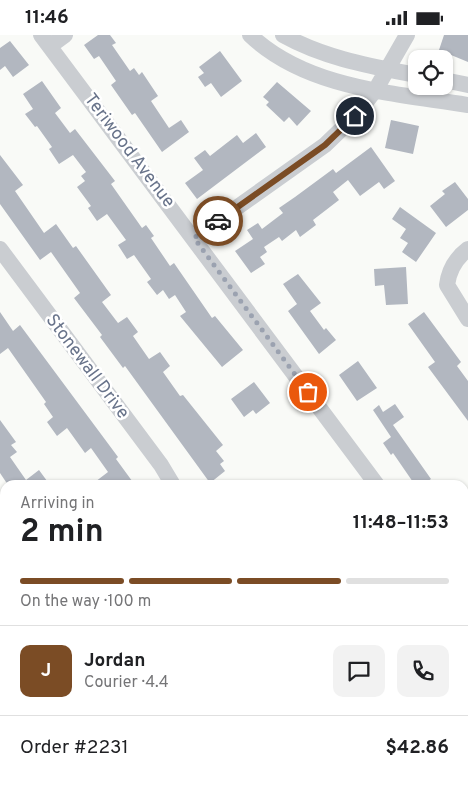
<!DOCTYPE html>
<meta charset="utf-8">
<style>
:root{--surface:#fff;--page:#f2f2f2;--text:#202124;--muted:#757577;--line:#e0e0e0;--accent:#7b4c25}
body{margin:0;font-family:Overpass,sans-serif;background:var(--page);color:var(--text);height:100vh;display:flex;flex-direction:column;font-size:19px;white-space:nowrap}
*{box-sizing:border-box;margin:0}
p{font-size:16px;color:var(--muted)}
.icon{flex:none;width:28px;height:28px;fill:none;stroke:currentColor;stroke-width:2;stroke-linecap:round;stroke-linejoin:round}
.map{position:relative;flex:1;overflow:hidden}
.panel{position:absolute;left:0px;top:445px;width:469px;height:311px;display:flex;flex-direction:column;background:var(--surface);border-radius:15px 15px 0 0;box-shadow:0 1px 4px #0004}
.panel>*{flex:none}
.controls{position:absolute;left:408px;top:15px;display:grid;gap:10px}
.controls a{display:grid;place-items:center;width:45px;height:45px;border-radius:10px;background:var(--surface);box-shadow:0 1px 4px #0004;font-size:25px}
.pin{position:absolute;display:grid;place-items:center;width:42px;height:42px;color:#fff;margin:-21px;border:2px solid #fff;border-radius:50%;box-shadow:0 1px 5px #0007}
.courier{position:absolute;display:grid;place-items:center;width:50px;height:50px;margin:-25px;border:4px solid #7b4c25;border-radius:50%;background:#fff;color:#222;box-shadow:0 1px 6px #0007}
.head em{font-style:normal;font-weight:700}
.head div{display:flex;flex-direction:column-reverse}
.head{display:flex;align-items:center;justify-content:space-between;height:85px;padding:0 20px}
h1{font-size:32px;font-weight:700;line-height:38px}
.bar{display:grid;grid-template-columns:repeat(4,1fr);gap:8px 5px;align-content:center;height:60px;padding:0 20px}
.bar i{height:6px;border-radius:4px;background:var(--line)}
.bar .on{background:var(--accent)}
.bar p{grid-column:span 4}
.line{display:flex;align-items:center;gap:12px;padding:0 20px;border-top:1px solid var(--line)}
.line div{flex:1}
.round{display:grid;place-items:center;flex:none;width:52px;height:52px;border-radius:10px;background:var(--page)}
.status{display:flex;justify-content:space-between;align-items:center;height:35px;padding:0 25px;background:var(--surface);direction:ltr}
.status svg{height:14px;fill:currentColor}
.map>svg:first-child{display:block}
</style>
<div class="status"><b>11:46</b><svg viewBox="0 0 49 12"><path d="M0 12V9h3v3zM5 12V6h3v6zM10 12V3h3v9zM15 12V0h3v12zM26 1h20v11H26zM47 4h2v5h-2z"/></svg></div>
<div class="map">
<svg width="468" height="756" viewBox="0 0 468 756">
<rect width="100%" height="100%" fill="#f9faf7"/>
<path fill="#b2b7c0" d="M98 0H110L116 8 112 10 130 36 134 33 139 40 142 37 158 61 151 66 169 93 181 85 189 97 162 117 135 78 132 80 111 50 116 46 99 21 94 24 84 10Z
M444 0H468V27L439 15Z
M10 6 29 30 13 42 5 31 0 35V13Z
M220 16 242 46 221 62 211 48 205 52 198 42 204 38 199 32Z
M42 46 61 73 55 78 70 98 75 94 115 146 111 149 142 193 146 190 154 201 151 203 170 231 174 228 212 283 215 281 243 315 222 332 180 281 186 277 175 260 169 264 163 255 157 260 147 247 151 244 134 220 127 224 118 210 126 205 107 179 97 186 88 173 91 171 77 152 85 146 81 141 86 137 73 120 59 129 49 114 52 112 37 91 35 92 25 79 33 74 23 59Z
M277 47 311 76 297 91 289 82 284 87 266 70 269 67 263 62Z
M391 85 419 91 413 119 385 113Z
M256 98 266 112 197 164 185 148 203 135 194 123 205 115 210 121 237 100 243 108Z
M371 112 395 146 384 154 379 147 360 161 348 145 333 157 339 165 313 185 316 190 300 202 296 195 282 206 279 202 264 212 267 217 260 222 265 229 251 238 235 216 253 204 247 195 258 188 262 194 283 178 279 173 295 162 333 134 336 138Z
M0 120 23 150 15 156 44 198 56 189 73 213 76 211 111 260 102 267 118 288 127 282 138 297 133 301 149 324 160 317 170 331 163 337 180 361 183 360 223 410 216 416 224 426 220 429 225 436 210 448 125 331 123 333 100 302 102 300 74 263 80 258 51 217 40 225 0 169Z
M455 147 468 164V175L446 192 430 171 445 159 442 156Z
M400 172 436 198 416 227 402 217 408 208 400 203 406 194 392 184Z
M406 232 408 269 386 270 384 250 375 251 374 234Z
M298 239 321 268 310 276 324 295 326 293 336 305 319 319 288 276 297 269 283 249Z
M0 277 13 296 20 290 118 422 116 424 135 450H91L108 437 91 413 85 418 67 393 57 401 47 387 53 382 44 369 46 367 8 313 0 319Z
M424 277 461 327 457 331 468 346V386L428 332 435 327 408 289Z
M358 326 377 353 357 366 339 340Z
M254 347 270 368 256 379 253 375 244 382 231 364Z
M395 369 404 382 393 390 431 444 422 450H415L393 418 391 420 383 408 391 402 373 375 379 370 383 377Z
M0 385 16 407 11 410 17 417 10 422 26 445 39 435 50 450H8L0 438Z"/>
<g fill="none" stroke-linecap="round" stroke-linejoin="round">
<path stroke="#cacdd1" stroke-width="16" d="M41 0 377 450
M250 0C307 54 395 58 468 70
M283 0C324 23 370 31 416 40
M50 11 65 0
M444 45 468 50
M194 203 325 110 355 81 376 54 407 0
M0 214 161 430 173 450
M468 214C456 223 449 234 447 250L468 284
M0 540H5
M464 568 468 574
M397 751 400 756
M15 756 22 751"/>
</g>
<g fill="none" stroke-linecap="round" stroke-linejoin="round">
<path stroke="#9ba2b0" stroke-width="5" stroke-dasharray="0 9" d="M218 186 194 203 308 357"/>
<path stroke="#7b4c25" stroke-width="6" d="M218 186 325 110 355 81"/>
</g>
<g text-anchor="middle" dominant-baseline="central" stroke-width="5" stroke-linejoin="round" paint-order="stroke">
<g font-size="18" fill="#68738a" stroke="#fff">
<text transform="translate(129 116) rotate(53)">Teriwood Avenue</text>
<text transform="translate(87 332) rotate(53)">Stonewall Drive</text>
</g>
</g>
</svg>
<div class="controls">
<a><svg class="icon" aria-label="locate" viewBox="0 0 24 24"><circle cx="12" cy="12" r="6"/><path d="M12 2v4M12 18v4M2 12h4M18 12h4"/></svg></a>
</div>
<div class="pin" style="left:308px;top:357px;background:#ea580c"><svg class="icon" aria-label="bag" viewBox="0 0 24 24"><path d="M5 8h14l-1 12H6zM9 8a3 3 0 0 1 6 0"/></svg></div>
<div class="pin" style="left:355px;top:81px;background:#1f2937"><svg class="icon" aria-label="home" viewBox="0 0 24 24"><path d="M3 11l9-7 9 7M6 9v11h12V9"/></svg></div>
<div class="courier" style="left:218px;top:186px"><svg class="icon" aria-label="car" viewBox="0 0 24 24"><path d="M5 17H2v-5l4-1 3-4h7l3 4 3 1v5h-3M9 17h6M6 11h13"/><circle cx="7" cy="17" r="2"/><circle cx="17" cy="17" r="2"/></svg></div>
<section class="panel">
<div class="head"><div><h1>2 min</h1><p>Arriving in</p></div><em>11:48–11:53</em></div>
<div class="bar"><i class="on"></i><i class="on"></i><i class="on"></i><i></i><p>On the way · 100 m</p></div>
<div class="line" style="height:90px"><b class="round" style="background:var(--accent);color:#fff">J</b><div><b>Jordan</b><p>Courier · 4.4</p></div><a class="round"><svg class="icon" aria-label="chat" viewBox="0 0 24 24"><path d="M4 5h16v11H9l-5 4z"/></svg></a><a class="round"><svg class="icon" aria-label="phone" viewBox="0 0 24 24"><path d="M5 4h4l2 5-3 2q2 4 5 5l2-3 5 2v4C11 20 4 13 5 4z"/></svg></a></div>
<div class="line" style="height:65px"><div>Order #2231</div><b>$42.86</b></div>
</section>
</div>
